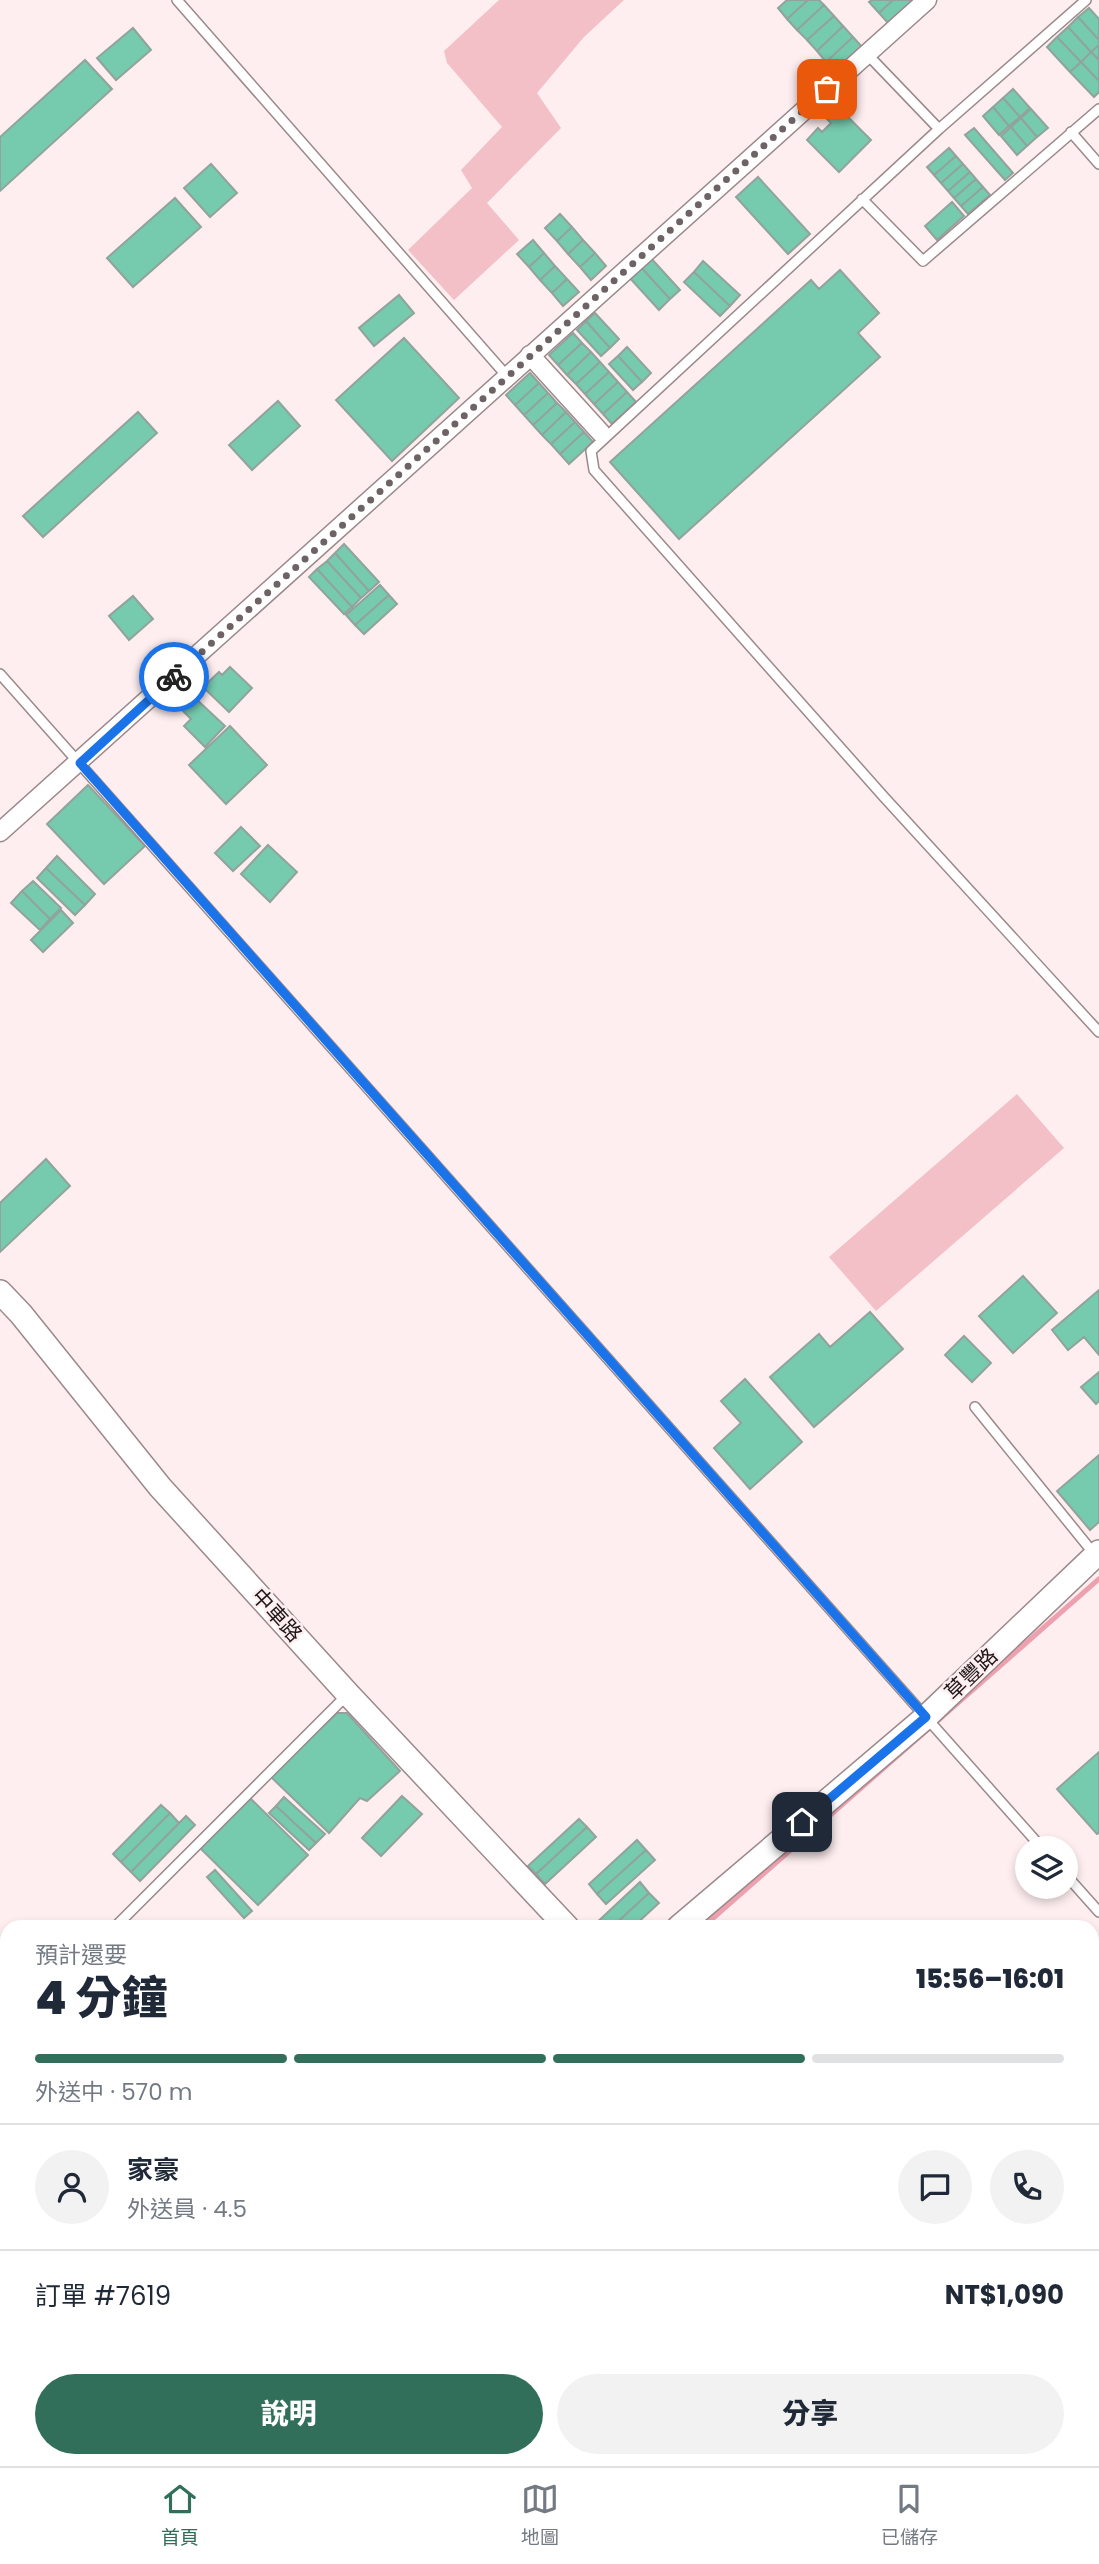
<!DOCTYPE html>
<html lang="zh-TW">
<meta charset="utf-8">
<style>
:root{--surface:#fff;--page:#f2f2f3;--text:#1f2937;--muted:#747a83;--line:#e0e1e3;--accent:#316f5b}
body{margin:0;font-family:Poppins,"Noto Sans TC",sans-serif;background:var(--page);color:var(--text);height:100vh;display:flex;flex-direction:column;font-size:26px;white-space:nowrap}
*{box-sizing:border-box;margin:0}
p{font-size:23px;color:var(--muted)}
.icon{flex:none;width:38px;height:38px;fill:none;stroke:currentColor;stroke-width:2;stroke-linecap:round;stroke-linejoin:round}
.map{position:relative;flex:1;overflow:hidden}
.panel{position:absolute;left:0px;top:1920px;width:1099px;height:548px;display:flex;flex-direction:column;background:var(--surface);border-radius:21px 21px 0 0;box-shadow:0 4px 10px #0003}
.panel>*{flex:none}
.buttons{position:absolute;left:1015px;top:1836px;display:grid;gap:14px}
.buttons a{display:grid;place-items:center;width:63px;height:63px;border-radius:50%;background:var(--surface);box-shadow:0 4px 10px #0003;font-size:35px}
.pin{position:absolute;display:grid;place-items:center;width:60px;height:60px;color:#fff;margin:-30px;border-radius:14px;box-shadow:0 4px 10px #0006}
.courier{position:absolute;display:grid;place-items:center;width:70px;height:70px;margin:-35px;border:5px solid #1a73e8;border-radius:50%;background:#fff;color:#222;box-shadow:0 2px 9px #0007}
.headline em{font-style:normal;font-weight:800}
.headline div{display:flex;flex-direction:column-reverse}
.headline{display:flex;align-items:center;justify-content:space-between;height:119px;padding:0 35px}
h1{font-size:46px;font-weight:800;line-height:52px}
.bar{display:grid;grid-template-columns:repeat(4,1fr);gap:10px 7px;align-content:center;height:84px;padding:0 35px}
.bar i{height:9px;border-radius:5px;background:var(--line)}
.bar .current{background:var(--accent)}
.bar p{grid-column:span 4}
.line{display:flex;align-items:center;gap:18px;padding:0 35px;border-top:2px solid var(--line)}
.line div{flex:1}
.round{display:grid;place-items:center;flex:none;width:74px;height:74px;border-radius:37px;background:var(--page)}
.button{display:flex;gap:14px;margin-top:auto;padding:14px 35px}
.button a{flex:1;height:80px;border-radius:42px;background:var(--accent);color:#fff;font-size:28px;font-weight:800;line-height:80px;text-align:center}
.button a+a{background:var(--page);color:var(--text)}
.dock{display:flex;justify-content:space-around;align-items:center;height:98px;border-top:2px solid var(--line);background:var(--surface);font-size:19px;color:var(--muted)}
.dock a{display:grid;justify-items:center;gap:4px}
.dock .current{color:var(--accent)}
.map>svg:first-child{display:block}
</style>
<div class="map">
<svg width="1099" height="2466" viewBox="0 0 1099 2466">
<rect width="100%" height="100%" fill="#feeef0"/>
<path fill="#f3c0c8" d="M499 0H624L584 37 537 93 561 128 487 203 519 240 454 300 408 250 472 188 461 170 502 127 447 63 444 51Z
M1017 1094 1064 1148 876 1311 829 1257Z"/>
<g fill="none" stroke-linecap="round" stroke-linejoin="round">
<path stroke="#eda0ae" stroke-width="5" d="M703 1927 1099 1579
M155 2466 161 2460"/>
</g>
<path fill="#76caae" stroke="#91a39c" stroke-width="2" d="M787 0H808L787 19 778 8Z
M808 0H819L824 5 797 30 787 19Z
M872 0H893L879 13 869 2Z
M893 0H915L889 24 879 13Z
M824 5 834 16 807 40 797 30Z
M1089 8 1099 19V40L1078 17Z
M834 16 843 26 817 51 807 40Z
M1078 17 1099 40V45L1091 52 1068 27Z
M843 26 853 37 826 62 817 51Z
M1068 27 1091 52 1081 62 1057 37Z
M133 28 151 50 116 80 97 58Z
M853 37 863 48 836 73 826 62Z
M1057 37 1081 62 1070 72 1047 47Z
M1099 45V60L1091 52Z
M1091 52 1099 60V81L1081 62Z
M85 60 112 89 0 191V137Z
M1081 62 1099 81V92L1094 97 1070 72Z
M1013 89 1030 108 1020 117 1003 98Z
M1003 98 1020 117 1009 126 993 107Z
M993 107 1009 126 999 135 983 116Z
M839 108 871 140 839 172 807 140 818 128 822 132 831 123 827 119Z
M1031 109 1048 128 1037 137 1021 118Z
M1021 118 1037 137 1027 146 1011 127Z
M1011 127 1027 146 1017 155 1001 136Z
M974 128 1013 173 1005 180 965 135Z
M949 148 956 156 934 175 927 167Z
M956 156 963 164 941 183 934 175Z
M211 164 237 193 210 217 184 188Z
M963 164 970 172 948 191 941 183Z
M970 172 976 179 954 198 948 191Z
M758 177 810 234 788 254 736 197Z
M976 179 983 187 961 206 954 198Z
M983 187 990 195 968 214 961 206Z
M175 198 201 227 133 287 107 258Z
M952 202 964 216 937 240 925 226Z
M560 214 572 227 557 241 545 228Z
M572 227 583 240 568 254 557 241Z
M533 240 544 253 529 267 517 254Z
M583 240 595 253 580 267 568 254Z
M544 253 555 266 540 280 529 267Z
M595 253 606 266 591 280 580 267Z
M649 256 680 290 670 299 639 265Z
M703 261 740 295 730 306 694 272Z
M639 265 670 299 659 310 628 276Z
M555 266 567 279 552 293 540 280Z
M840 270 879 313 858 333 880 357 679 539 610 462 811 280 819 289Z
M694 272 730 306 720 316 684 282Z
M567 279 579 292 563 306 552 293Z
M399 295 414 313 374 346 359 328Z
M595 313 619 339 610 348 586 321Z
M586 321 610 348 601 356 577 330Z
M573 333 582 343 558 365 549 355Z
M404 338 459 398 392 461 336 400Z
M582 343 591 352 567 375 558 365Z
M627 347 651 373 642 382 618 356Z
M591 352 600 362 576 384 567 375Z
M618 356 642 382 633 390 609 364Z
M600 362 609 372 585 394 576 384Z
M609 372 618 382 594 404 585 394Z
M530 373 539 383 515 405 506 395Z
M618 382 627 392 603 414 594 404Z
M539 383 548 393 524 415 515 405Z
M627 392 636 402 612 424 603 414Z
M548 393 557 403 533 425 524 415Z
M278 401 300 426 252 470 229 445Z
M557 403 566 412 542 435 533 425Z
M138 412 157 433 43 537 23 516Z
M566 412 575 422 551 444 542 435Z
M575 422 584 432 560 454 551 444Z
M584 432 593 442 569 464 560 454Z
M344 544 379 582 369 591 335 553Z
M335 553 369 591 361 598 327 561Z
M327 561 361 598 352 607 317 569Z
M317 569 352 607 344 614 309 577Z
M380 585 389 595 355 625 346 615Z
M389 595 397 604 364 634 355 625Z
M133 596 153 619 129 640 109 616Z
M230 667 252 688 229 712 203 687 219 672 222 675Z
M194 697 225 726 205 747 184 726 191 719 182 710Z
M230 726 267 765 226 804 189 765Z
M88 785 145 846 104 884 47 824Z
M241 827 260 846 233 871 215 853Z
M268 845 297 872 270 902 241 874Z
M57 856 95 894 85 905 46 868Z
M46 868 85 905 75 915 37 878Z
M33 881 61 908 50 919 22 891Z
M22 891 50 919 40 930 11 903Z
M61 910 73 923 43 952 31 940Z
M46 1159 70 1186 0 1252V1203Z
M1023 1276 1057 1313 1013 1353 979 1316Z
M1099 1290V1355L1084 1337 1068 1350 1052 1330Z
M870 1312 903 1349 814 1427 770 1377 819 1334 830 1347Z
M964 1336 991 1363 972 1382 945 1355Z
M1099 1372V1401L1096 1404 1081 1387Z
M745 1379 802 1442 750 1489 714 1448 741 1423 721 1401Z
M1099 1455V1522L1090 1530 1057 1491Z
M337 1713H347L400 1771 367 1801 360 1798 329 1833 270 1776Z
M1099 1752V1833L1097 1834 1057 1789Z
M402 1796 422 1814 381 1856 362 1838Z
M284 1797 325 1834 316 1843 276 1806Z
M250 1798 308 1855 258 1905 200 1848Z
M161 1805 170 1813 121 1862 113 1854Z
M276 1806 316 1843 309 1850 269 1813Z
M170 1813 179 1823 131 1872 121 1862Z
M186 1816 195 1825 140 1881 131 1872Z
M579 1819 587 1827 536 1874 528 1866Z
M587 1827 596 1837 545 1884 536 1874Z
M637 1840 646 1850 597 1894 589 1884Z
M646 1850 655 1860 606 1904 597 1894Z
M215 1870 252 1911 244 1918 207 1877Z
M640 1882 649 1893 612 1927H592Z
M649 1893 659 1903 633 1927H612Z
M1099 2041V2165L1092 2171V2047Z
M0 2139 7 2150V2154L0 2159Z
M7 2217V2238L0 2245V2224Z
M7 2238V2259L6 2261 0 2254V2245Z
M5 2285 7 2304 0 2310V2290Z"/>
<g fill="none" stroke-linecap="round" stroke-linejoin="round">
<g stroke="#9b898b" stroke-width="12">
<path id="service" d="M177 0 506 375
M867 54 939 129 591 451 594 470 884 797 1099 1032
M939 129 1086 0
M1071 132 1099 164
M862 199 923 261 1099 109
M0 674 1042 1848
M975 1407 1095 1555
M1066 1875 1099 1912
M25 1927H26
M115 1927 347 1695
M0 1952 7 1945
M0 2065 7 2056
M0 2318 7 2312
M238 2460 243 2466"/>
</g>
<g stroke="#9b898b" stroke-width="21">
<path id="minor" d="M530 355 601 433
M0 832 927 0"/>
</g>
<g stroke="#9b898b" stroke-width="26">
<path id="tertiary" d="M0 1292 21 1314 160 1487 348 1694 567 1927
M679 1927 926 1717 1099 1552
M1059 2460 1064 2466
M133 2466 138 2460"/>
</g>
<use href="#service" stroke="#fff" stroke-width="9"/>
<use href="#minor" stroke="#fff" stroke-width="18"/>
<use href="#tertiary" stroke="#fff" stroke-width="23"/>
</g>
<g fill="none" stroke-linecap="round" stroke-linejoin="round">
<path stroke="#6d6364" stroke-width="7" stroke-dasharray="0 12.6" d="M174 677 827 89"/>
<path stroke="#1a73e8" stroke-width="9" d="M174 677 80 763 926 1717 802 1822"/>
</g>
<g text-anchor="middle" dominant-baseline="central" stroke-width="5" stroke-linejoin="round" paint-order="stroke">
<g font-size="21" fill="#1f1819" stroke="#feeef0">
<text transform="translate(277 1615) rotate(48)">中車路</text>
<text transform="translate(971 1674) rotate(-44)">草豐路</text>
</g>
</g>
</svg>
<div class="buttons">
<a><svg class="icon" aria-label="layers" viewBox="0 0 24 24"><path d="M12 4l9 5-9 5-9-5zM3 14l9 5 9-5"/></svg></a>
</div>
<div class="pin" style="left:827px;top:89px;background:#ea580c"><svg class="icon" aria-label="bag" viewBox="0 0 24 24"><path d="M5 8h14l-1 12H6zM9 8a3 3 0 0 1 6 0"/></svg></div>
<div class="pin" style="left:802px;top:1822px;background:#1f2937"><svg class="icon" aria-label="home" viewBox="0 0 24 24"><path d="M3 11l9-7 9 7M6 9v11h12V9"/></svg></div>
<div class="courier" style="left:174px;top:677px"><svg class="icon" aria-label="bike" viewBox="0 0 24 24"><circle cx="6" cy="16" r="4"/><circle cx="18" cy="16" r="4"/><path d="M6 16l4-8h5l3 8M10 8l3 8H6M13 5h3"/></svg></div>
<section class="panel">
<div class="headline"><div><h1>4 分鐘</h1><p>預計還要</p></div><em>15:56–16:01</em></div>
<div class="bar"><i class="current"></i><i class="current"></i><i class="current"></i><i></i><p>外送中 · 570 m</p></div>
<div class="line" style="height:126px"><a class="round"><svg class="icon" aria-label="person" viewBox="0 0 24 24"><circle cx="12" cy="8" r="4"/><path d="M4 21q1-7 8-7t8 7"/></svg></a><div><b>家豪</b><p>外送員 · 4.5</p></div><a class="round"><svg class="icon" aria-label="chat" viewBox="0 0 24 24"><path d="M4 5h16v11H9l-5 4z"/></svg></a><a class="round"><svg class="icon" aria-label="phone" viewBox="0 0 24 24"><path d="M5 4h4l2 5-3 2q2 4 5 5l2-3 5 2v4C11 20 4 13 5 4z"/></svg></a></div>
<div class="line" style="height:91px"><div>訂單 #7619</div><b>NT$1,090</b></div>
<div class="button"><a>說明</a><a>分享</a></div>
</section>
</div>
<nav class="dock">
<a class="current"><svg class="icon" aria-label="home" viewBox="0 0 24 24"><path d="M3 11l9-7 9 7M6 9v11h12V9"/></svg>首頁</a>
<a><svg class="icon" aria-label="map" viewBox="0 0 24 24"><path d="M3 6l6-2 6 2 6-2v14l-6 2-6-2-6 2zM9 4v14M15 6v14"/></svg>地圖</a>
<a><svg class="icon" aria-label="saved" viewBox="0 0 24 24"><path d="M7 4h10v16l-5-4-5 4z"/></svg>已儲存</a>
</nav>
